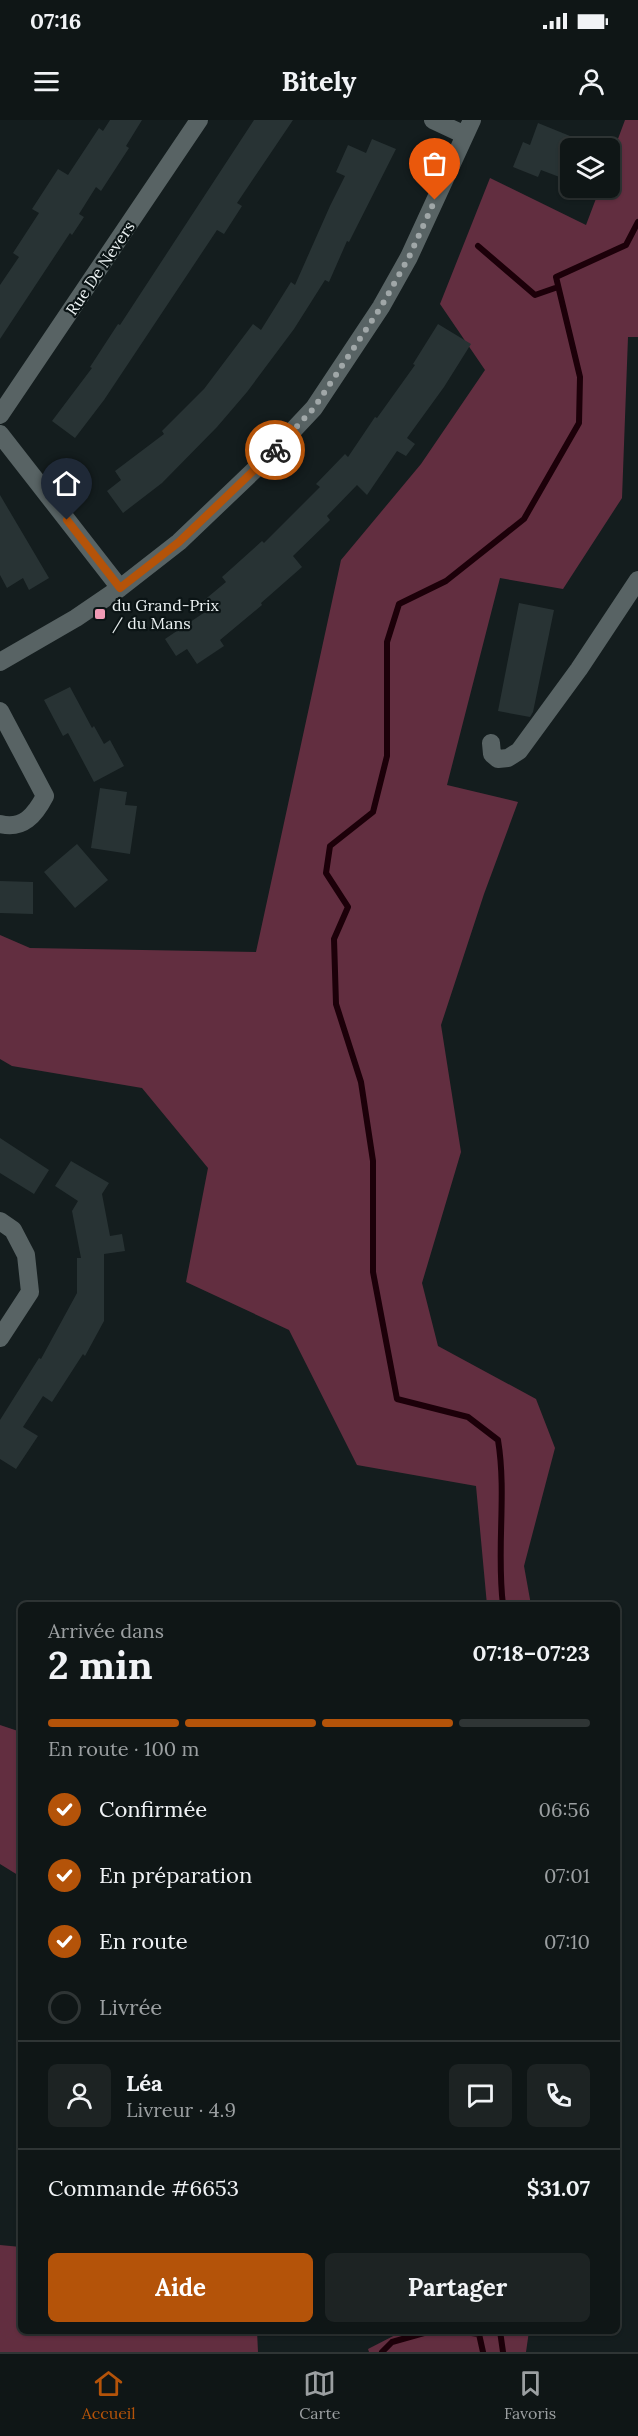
<!DOCTYPE html>
<html lang="fr">
<meta charset="utf-8">
<style>
:root{--surface:#0f1616;--page:#1d2323;--text:#f1f3f6;--muted:#9b9fa1;--line:#2f3535;--accent:#b45309}
body{margin:0;font-family:Lora,serif;background:var(--page);color:var(--text);height:100vh;display:flex;flex-direction:column;font-size:22px;white-space:nowrap}
*{box-sizing:border-box;margin:0}
p{font-size:20px;color:var(--muted)}
.icon{flex:none;width:33px;height:33px;fill:none;stroke:currentColor;stroke-width:2;stroke-linecap:round;stroke-linejoin:round}
.map{position:relative;flex:1;overflow:hidden}
.details{position:absolute;left:18px;top:1482px;width:602px;height:732px;display:flex;flex-direction:column;background:var(--surface);border-radius:9px;box-shadow:0 2px 4px #0004,0 0 0 2px var(--line)}
.details>*{flex:none}
.fabs{position:absolute;left:560px;top:18px;display:grid;gap:12px}
.fabs a{display:grid;place-items:center;width:60px;height:60px;border-radius:9px;background:var(--surface);box-shadow:0 2px 4px #0004,0 0 0 2px var(--line);font-size:30px}
.pin{position:absolute;display:grid;place-items:center;width:51px;height:51px;color:#fff;margin:-62px -26px;border-radius:50% 50% 50% 0;rotate:-45deg;box-shadow:0 0 6px #0007}
.pin .icon{rotate:45deg}
.courier{position:absolute;display:grid;place-items:center;width:60px;height:60px;margin:-30px;border:4px solid #b45309;border-radius:50%;background:#fff;color:#222;box-shadow:0 2px 8px #0007}
.overview em{font-style:normal;font-weight:700}
.overview div{display:flex;flex-direction:column-reverse}
.overview{display:flex;align-items:center;justify-content:space-between;height:102px;padding:0 30px}
h1{font-size:39px;font-weight:700;line-height:45px}
.bar{display:grid;grid-template-columns:repeat(4,1fr);gap:9px 6px;align-content:center;height:72px;padding:0 30px}
.bar i{height:8px;border-radius:4px;background:var(--line)}
.bar .selected{background:var(--accent)}
.bar p{grid-column:span 4}
.line{display:flex;align-items:center;gap:15px;padding:0 30px;border-top:2px solid var(--line)}
.line div{flex:1}
.round{display:grid;place-items:center;flex:none;width:63px;height:63px;border-radius:9px;background:var(--page)}
ol{padding:0 30px;list-style:none}
li{display:flex;align-items:center;gap:18px;height:66px}
li p{margin-inline-start:auto}
li .icon{padding:6px;border-radius:50%;background:var(--accent);color:#fff;stroke-width:4}
li:last-child{color:var(--muted)}
li i{width:33px;height:33px;border:3px solid var(--line);border-radius:50%}
.cta{display:flex;gap:12px;margin-top:auto;padding:12px 30px}
.cta a{flex:1;height:69px;border-radius:9px;background:var(--accent);color:#fff;font-size:24px;font-weight:700;line-height:69px;text-align:center}
.cta a+a{background:var(--page);color:var(--text)}
.status{display:flex;justify-content:space-between;align-items:center;height:42px;padding:0 30px;background:var(--surface);direction:ltr}
.status svg{height:16px;fill:currentColor}
header{display:flex;justify-content:space-between;align-items:center;height:78px;padding:0 30px;background:var(--surface);font-size:27px;font-weight:700}
.dock{display:flex;justify-content:space-around;align-items:center;height:84px;border-top:2px solid var(--line);background:var(--surface);font-size:16px;color:var(--muted)}
.dock a{display:grid;justify-items:center;gap:3px}
.dock .selected{color:var(--accent)}
.map>svg:first-child{display:block}
</style>
<div class="status"><b>07:16</b><svg viewBox="0 0 49 12"><path d="M0 12V9h3v3zM5 12V6h3v6zM10 12V3h3v9zM15 12V0h3v12zM26 1h20v11H26zM47 4h2v5h-2z"/></svg></div>
<header><svg class="icon" aria-label="menu" viewBox="0 0 24 24"><path d="M4 6h16M4 12h16M4 18h16"/></svg>Bitely<svg class="icon" aria-label="person" viewBox="0 0 24 24"><circle cx="12" cy="8" r="4"/><path d="M4 21q1-7 8-7t8 7"/></svg></header>
<div class="map">
<svg width="638" height="2232" viewBox="0 0 638 2232">
<rect width="100%" height="100%" fill="#141d1e"/>
<path fill="#622e40" d="M625 0H638V217H628L622 378 563 469 500 458 447 665 518 682 484 774 441 905 461 1032 422 1163 438 1226 536 1279 555 1328 524 1446 531 1485H487L476 1366 357 1345 289 1210 186 1162 208 1048 142 968 12 946 0 939V815L30 828 256 832 341 440 421 344 485 250 440 184 490 58 586 105 600 68H609V43Z
M0 1605 21 1612V1757L0 1744Z
M0 2125 21 2127V2211H257L258 2232H0Z
M403 2211H529L526 2232H369L368 2229Z"/>
<g fill="none" stroke-linecap="round" stroke-linejoin="round">
<path stroke="#1c0009" stroke-width="6" d="M478 126 535 175 558 167
M503 1485C496 1430 507 1375 498 1320L468 1297 397 1279 373 1152V1041L361 962 336 884 334 819 348 787 326 753 330 726 373 692 387 636V522L399 484 446 461 524 399 579 303 580 257 556 157 626 125 638 102
M457 2211 479 2214 483 2232
M500 2211 503 2232
M382 2232 392 2222 431 2211"/>
</g>
<path fill="#283334" d="M110 0H142L126 26 129 28 101 71 96 67 79 94 84 97 72 115 70 113 0 219V165L19 137 13 133 39 93 32 89 58 49 68 55 99 8 103 11Z
M254 0H293L237 83 242 86 224 114 217 110 104 280 75 318 52 301 92 248 90 247 118 204 120 205Z
M538 3 570 16V61L541 50 538 57 513 47 523 22 530 25Z
M372 19 396 29 349 122 347 121 329 162 325 160 294 209 247 272 217 307 162 363 123 393 107 371 121 360 115 351 164 314 162 311 204 269 253 204 261 210 291 162 295 165 330 86 345 56 336 52 348 25 366 33Z
M438 204 471 224 444 267 407 318 415 324 406 336 397 331 367 375 357 365 327 396 330 400 293 436 302 447 261 483 262 485 220 520 224 526 197 544 187 529 176 536 165 519 208 490 202 482 226 462 222 457 262 421 264 423 320 367 316 364 345 334 348 337 375 297 377 298 415 245 413 244Z
M0 375 49 458 29 470 23 458 7 468 0 455Z
M519 483 554 490 533 592 530 597 498 591Z
M70 567 92 608 94 606 104 624 110 620 124 646 94 662 68 613 63 616 44 580Z
M100 668 127 672 125 685 137 686 130 734 91 728Z
M77 724 108 760 75 788 44 752Z
M0 761 33 762V794L0 793Z
M0 1018 49 1050 34 1074 0 1053Z
M71 1041 109 1063 102 1074 110 1116 122 1114 125 1131 104 1134V1201L85 1236 83 1234 52 1282 43 1276 23 1307 38 1316 16 1349 0 1339V1300L39 1238 41 1239 77 1173V1138H81L72 1091 78 1081 55 1066Z"/>
<g fill="none" stroke-linecap="round" stroke-linejoin="round">
<path stroke="#586364" stroke-width="18" d="M433 0 465 15
M0 295 199 0
M0 314 120 468
M0 542 76 498 120 468 179 422 268 337 314 288 381 187 409 137 472 0
M0 591 45 676C35 695 23 710 0 704
M491 623 492 634 498 639 508 638 519 631 579 549 638 460
M0 1101 13 1110 26 1135 30 1172 0 1218"/>
</g>
<g fill="none" stroke-linecap="round" stroke-linejoin="round">
<path stroke="#a0a7a8" stroke-width="6" stroke-dasharray="0 10.8" d="M275 330 314 288 381 187 409 137 435 80"/>
<path stroke="#b45309" stroke-width="8" d="M67 400 120 468 179 422 275 330"/>
</g>
<rect fill="#f09ab5" stroke="#0b1415" stroke-width="2" x="94" y="488" width="12" height="12" rx="3"/>
<g text-anchor="middle" dominant-baseline="central" stroke-width="4.5" stroke-linejoin="round" paint-order="stroke">
<g font-size="16" fill="#ecf2f3" stroke="#0b1415">
<text transform="translate(100 148) rotate(-56)">Rue De Nevers</text>
</g>
<g font-size="16" fill="#ecf2f3" stroke="#0b1415" text-anchor="start">
<text x="112" y="485">du Grand-Prix<tspan x="112" dy="18">/ du Mans</tspan></text>
</g>
</g>
</svg>
<div class="fabs">
<a><svg class="icon" aria-label="layers" viewBox="0 0 24 24"><path d="M12 4l9 5-9 5-9-5zM3 14l9 5 9-5"/></svg></a>
</div>
<div class="pin" style="left:435px;top:80px;background:#ea580c"><svg class="icon" aria-label="bag" viewBox="0 0 24 24"><path d="M5 8h14l-1 12H6zM9 8a3 3 0 0 1 6 0"/></svg></div>
<div class="pin" style="left:67px;top:400px;background:#1f2937"><svg class="icon" aria-label="home" viewBox="0 0 24 24"><path d="M3 11l9-7 9 7M6 9v11h12V9"/></svg></div>
<div class="courier" style="left:275px;top:330px"><svg class="icon" aria-label="bike" viewBox="0 0 24 24"><circle cx="6" cy="16" r="4"/><circle cx="18" cy="16" r="4"/><path d="M6 16l4-8h5l3 8M10 8l3 8H6M13 5h3"/></svg></div>
<section class="details">
<div class="overview"><div><h1>2 min</h1><p>Arrivée dans</p></div><em>07:18–07:23</em></div>
<div class="bar"><i class="selected"></i><i class="selected"></i><i class="selected"></i><i></i><p>En route · 100 m</p></div>
<ol>
<li><svg class="icon" aria-label="check" viewBox="0 0 24 24"><path d="M5 12l5 5 9-10"/></svg>Confirmée<p>06:56</p></li>
<li><svg class="icon" aria-label="check" viewBox="0 0 24 24"><path d="M5 12l5 5 9-10"/></svg>En préparation<p>07:01</p></li>
<li><svg class="icon" aria-label="check" viewBox="0 0 24 24"><path d="M5 12l5 5 9-10"/></svg>En route<p>07:10</p></li>
<li><i></i>Livrée</li>
</ol>
<div class="line" style="height:108px"><a class="round"><svg class="icon" aria-label="person" viewBox="0 0 24 24"><circle cx="12" cy="8" r="4"/><path d="M4 21q1-7 8-7t8 7"/></svg></a><div><b>Léa</b><p>Livreur · 4.9</p></div><a class="round"><svg class="icon" aria-label="chat" viewBox="0 0 24 24"><path d="M4 5h16v11H9l-5 4z"/></svg></a><a class="round"><svg class="icon" aria-label="phone" viewBox="0 0 24 24"><path d="M5 4h4l2 5-3 2q2 4 5 5l2-3 5 2v4C11 20 4 13 5 4z"/></svg></a></div>
<div class="line" style="height:78px"><div>Commande #6653</div><b>$31.07</b></div>
<div class="cta"><a>Aide</a><a>Partager</a></div>
</section>
</div>
<nav class="dock">
<a class="selected"><svg class="icon" aria-label="home" viewBox="0 0 24 24"><path d="M3 11l9-7 9 7M6 9v11h12V9"/></svg>Accueil</a>
<a><svg class="icon" aria-label="map" viewBox="0 0 24 24"><path d="M3 6l6-2 6 2 6-2v14l-6 2-6-2-6 2zM9 4v14M15 6v14"/></svg>Carte</a>
<a><svg class="icon" aria-label="saved" viewBox="0 0 24 24"><path d="M7 4h10v16l-5-4-5 4z"/></svg>Favoris</a>
</nav>
